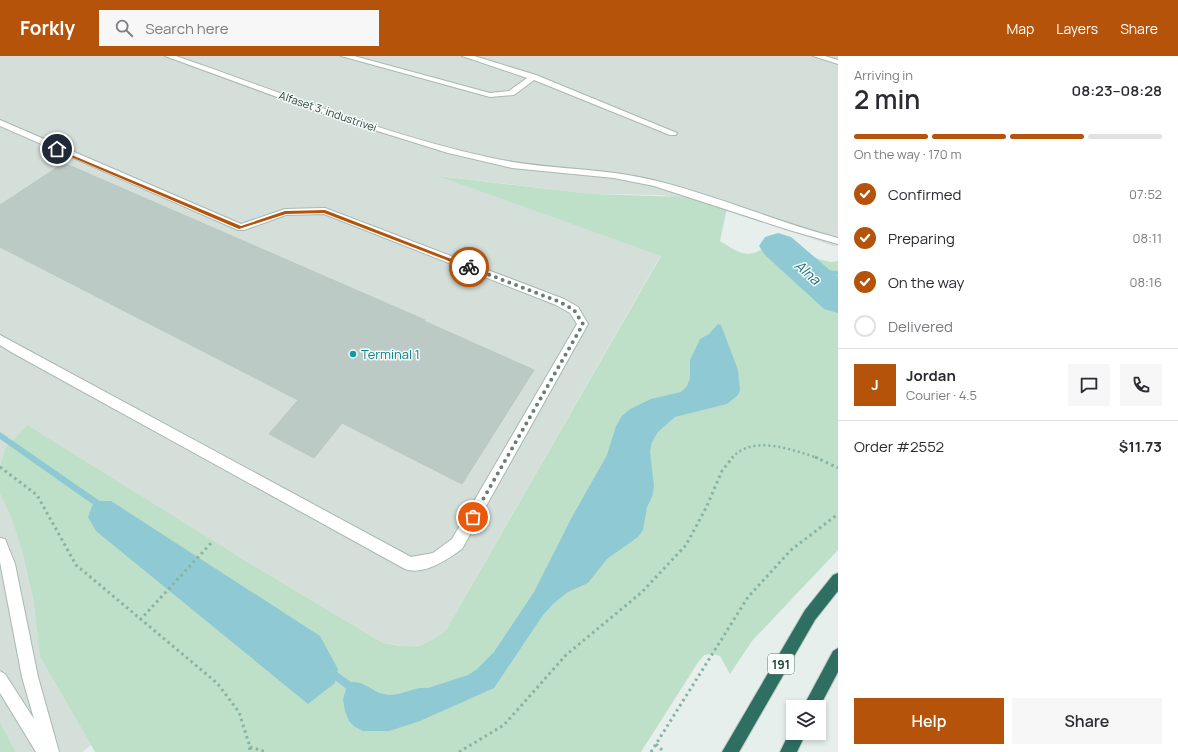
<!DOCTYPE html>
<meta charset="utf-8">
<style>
:root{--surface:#fff;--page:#f7f7f7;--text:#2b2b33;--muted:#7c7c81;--line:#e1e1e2;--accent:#b45309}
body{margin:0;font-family:Manrope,sans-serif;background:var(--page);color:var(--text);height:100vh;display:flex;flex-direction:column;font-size:15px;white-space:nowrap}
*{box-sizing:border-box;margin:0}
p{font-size:13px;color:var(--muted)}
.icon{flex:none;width:22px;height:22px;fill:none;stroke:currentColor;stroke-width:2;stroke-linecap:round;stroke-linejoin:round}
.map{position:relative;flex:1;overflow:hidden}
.panel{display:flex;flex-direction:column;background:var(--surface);width:340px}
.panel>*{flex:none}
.controls{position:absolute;left:786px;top:644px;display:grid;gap:8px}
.controls a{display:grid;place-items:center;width:40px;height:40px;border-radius:0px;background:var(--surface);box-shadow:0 2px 6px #0003;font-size:20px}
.pin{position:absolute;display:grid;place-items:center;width:34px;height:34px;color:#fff;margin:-17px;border:2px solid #fff;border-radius:50%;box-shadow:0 1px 4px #0007}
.courier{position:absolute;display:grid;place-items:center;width:40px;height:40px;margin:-20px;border:3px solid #b45309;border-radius:50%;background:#fff;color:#222;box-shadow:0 1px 5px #0007}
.head em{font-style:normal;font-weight:600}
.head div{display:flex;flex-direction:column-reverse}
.head{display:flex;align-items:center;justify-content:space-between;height:68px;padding:0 16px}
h1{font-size:26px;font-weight:600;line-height:30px}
.bar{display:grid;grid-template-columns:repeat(4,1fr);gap:6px 4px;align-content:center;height:48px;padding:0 16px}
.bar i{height:5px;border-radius:3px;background:var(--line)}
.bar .current{background:var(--accent)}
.bar p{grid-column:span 4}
.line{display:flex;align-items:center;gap:10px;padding:0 16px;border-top:1px solid var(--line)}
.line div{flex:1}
.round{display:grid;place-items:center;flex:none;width:42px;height:42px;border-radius:0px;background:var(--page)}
ol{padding:0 16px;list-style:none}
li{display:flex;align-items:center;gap:12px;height:44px}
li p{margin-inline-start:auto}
li .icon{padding:4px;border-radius:50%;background:var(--accent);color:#fff;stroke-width:4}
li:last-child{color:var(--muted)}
li i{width:22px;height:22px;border:2px solid var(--line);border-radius:50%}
.cta{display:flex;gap:8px;margin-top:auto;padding:8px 16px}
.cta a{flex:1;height:46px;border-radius:0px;background:var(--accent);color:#fff;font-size:16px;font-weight:600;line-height:46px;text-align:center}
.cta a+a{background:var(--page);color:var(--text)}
header{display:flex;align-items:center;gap:24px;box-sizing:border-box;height:56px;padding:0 20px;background:var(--accent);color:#fff}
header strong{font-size:19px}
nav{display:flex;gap:22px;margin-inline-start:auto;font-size:14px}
.search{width:280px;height:36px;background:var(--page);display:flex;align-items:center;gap:10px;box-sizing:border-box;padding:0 14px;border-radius:0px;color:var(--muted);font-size:15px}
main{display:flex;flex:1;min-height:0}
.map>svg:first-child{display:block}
</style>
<header>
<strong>Forkly</strong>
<div class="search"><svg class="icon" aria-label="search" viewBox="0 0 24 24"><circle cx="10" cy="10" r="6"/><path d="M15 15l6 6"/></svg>Search here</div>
<nav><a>Map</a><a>Layers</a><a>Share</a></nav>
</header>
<main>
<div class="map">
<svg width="838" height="696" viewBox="0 0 838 696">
<rect width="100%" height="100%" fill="#e6efeb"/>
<path fill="#d4dfda" d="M0 0H838V190H833L727 152 661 139 592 138 440 120 661 199 446 574 430 587 408 591 383 587 236 499 5 393 0 410Z
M0 438 11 461 22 495 33 543 40 601 91 689 82 696H16L0 666Z"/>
<path fill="#bfe0c8" d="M438 120 592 138 685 141 727 152 720 185C737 196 750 205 767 189L785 204 807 200 831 206 838 205V494L752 585 730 618 720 600 712 598 704 599 697 608 641 696H95L40 601 33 543 22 495 11 461 0 438V410L5 393 27 369 236 499 383 587C413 592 421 594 446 574L661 200Z
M0 666 16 696H0Z"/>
<path fill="#8ec9d4" d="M718 268 721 269 738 314 740 334 738 339 727 348 675 361 658 376 652 386 650 396 654 430 652 441 647 451 643 474 638 481 607 503 588 527 568 536 554 547 543 559 494 632 420 665 389 675H363L355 671 349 665 345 655 343 643 347 630 352 626C367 626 372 636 384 638 400 642 413 630 428 632L468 619 477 613 494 596 534 536 572 461 607 399 616 370 622 360 630 353 651 343 681 336 687 330 690 322V304L700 283 709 278Z
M94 445H111L320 580 338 613 335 627 308 648 96 475 88 461Z"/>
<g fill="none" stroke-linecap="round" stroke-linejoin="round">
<path fill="#8ec9d4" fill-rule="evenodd" d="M800 207 821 214 838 215V219L821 218 798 210 797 209Z
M0 376 104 448 105 450 104 452 101 453 98 452 0 383Z
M330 611 358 631 360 634 358 637 355 639 352 637 327 618 326 615 327 612Z"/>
<path fill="#8ec9d4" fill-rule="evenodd" d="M778 177 791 181 838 221V257L824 253 765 199 759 190 765 181Z"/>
</g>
<path fill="#bbcac4" stroke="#b8c9c2" d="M64 107 425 264 424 265 534 314 462 428 342 367 314 402 269 378 298 344 0 191V149Z"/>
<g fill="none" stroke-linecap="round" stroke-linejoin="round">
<g stroke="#a8b8b2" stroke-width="2">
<path id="minor" d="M165 0H176C280 36 384 79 492 102 546 114 603 111 657 125 718 140 777 166 838 182V188L789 174 654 130 614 122 512 112 448 97 326 59Z
M341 0H354L490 37 509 35 527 22 462 0H474L536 19 677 77 676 79H670L534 24 514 39 490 41Z
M813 0H825L838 4V8Z
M0 64 241 168 285 153 325 152 564 243 578 251 588 268 462 493C448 503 424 520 405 513L11 296 0 289V279L411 501 433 497 452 483 577 268 570 257 556 249 324 158 286 159 244 174H238L0 70Z
M0 482 5 483 15 508 38 621 59 696H36L0 637V615L5 618 34 663 22 621 0 506Z"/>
</g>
<g stroke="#c2cac8" stroke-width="2">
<path id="highway" d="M838 517V535L815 564 739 696H722L805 554 833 519Z
M838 592V616L819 652 803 651 833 595Z
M792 671 793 677H806L797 696H780Z"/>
</g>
<path stroke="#86b3a5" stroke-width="2.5" stroke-dasharray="2 3" stroke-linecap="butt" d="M732 402C752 378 793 394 818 402"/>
<path stroke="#86b3a5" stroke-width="3" stroke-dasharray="2.5 3.5" stroke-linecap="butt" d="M815 401 838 412
M0 411 37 439 76 509 217 627 239 656 250 691 249 696
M140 564 213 485
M656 688 663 695
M250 691 266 696
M459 696 504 669 566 599 642 536 686 489 706 452 722 415 733 401
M651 696 748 541 791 494 838 458"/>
<use href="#minor" fill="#fff" fill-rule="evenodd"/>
<use href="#highway" fill="#2f6f62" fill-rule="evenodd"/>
</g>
<path fill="#b45309" d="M55 92 241 170 285 155 325 154 472 211 467 212 324 157 286 158 239 173 55 94Z"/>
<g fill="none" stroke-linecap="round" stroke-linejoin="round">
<path stroke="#687f78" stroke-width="4" stroke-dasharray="0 7.2" d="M469 211 560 246 574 254 583 268 473 461"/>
</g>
<circle fill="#0f9aa8" stroke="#f7fbf9" stroke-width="1.5" cx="353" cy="298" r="4"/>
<g text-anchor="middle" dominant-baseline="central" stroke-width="3" stroke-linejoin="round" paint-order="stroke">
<g font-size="11" fill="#24423a" stroke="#f7fbf9">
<text transform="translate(328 55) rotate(19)">Alfaset 3. industrivei</text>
</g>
<rect fill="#f7fbf9" stroke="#637a73" stroke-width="1" x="768" y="598" width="26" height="20" rx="3"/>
<g font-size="12" font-weight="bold" fill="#24423a">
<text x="781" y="608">191</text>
</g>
<g font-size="13" fill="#0d838f" stroke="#f7fbf9" text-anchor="start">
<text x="361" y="298">Terminal 1</text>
</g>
<g font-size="14" font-style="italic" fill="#1c6f80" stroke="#f7fbf9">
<text transform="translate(808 216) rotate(42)">Alna</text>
</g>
</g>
</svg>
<div class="controls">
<a><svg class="icon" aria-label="layers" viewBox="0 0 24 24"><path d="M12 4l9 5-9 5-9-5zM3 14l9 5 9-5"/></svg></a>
</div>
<div class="pin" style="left:473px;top:461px;background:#ea580c"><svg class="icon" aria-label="bag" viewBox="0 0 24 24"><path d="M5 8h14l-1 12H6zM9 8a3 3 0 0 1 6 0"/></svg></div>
<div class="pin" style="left:57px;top:93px;background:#1f2937"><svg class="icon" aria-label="home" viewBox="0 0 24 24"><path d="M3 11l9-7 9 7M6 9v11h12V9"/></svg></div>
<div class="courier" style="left:469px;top:211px"><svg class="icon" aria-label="bike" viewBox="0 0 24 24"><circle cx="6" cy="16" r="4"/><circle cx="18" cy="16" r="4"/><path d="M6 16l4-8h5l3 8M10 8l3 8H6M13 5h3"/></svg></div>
</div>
<section class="panel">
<div class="head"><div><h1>2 min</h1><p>Arriving in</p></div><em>08:23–08:28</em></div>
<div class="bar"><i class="current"></i><i class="current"></i><i class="current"></i><i></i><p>On the way · 170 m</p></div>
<ol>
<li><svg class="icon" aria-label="check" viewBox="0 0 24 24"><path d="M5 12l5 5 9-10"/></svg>Confirmed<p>07:52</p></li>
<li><svg class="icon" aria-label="check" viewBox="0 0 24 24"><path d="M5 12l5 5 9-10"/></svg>Preparing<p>08:11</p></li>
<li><svg class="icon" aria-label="check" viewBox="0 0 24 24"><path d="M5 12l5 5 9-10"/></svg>On the way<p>08:16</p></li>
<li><i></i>Delivered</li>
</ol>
<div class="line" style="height:72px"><b class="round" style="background:var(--accent);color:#fff">J</b><div><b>Jordan</b><p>Courier · 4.5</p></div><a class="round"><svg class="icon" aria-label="chat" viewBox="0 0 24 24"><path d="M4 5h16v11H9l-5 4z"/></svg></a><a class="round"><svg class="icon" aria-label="phone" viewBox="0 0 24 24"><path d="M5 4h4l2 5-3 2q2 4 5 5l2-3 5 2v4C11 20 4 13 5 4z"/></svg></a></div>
<div class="line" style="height:52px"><div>Order #2552</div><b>$11.73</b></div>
<div class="cta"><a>Help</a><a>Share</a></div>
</section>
</main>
